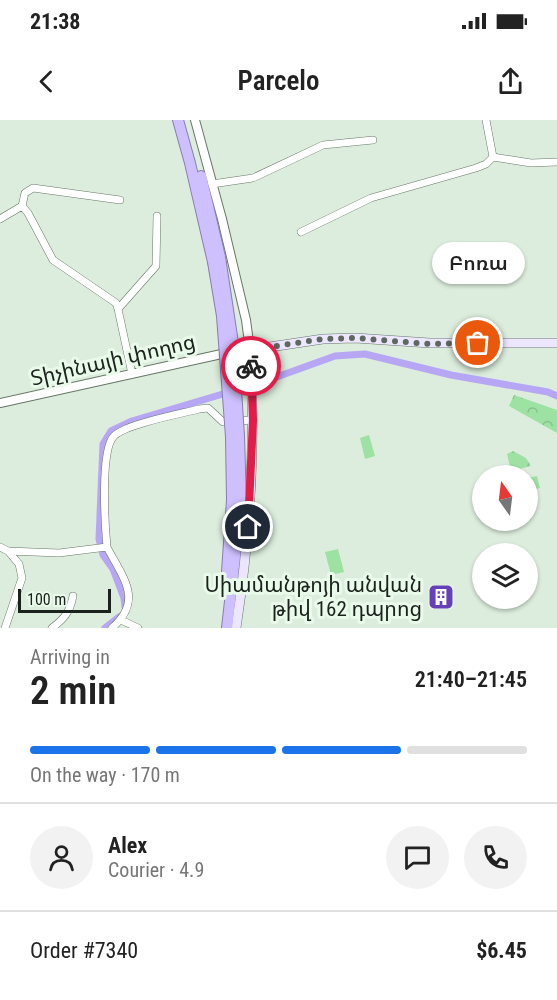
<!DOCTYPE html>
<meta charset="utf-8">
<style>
:root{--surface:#fff;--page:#f2f2f2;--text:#222;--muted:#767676;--line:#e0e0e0;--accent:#1a73e8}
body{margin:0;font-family:"Roboto Condensed","Noto Sans Armenian",sans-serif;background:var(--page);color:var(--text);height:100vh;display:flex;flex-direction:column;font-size:22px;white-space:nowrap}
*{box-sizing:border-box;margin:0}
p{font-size:20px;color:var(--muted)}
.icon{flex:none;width:33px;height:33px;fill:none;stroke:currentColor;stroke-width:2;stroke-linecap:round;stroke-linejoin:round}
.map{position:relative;height:508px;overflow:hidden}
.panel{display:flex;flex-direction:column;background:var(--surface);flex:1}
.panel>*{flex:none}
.needle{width:39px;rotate:346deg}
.fabs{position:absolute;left:472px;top:345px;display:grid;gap:12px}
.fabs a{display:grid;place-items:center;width:66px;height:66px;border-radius:50%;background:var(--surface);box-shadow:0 2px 4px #0004;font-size:30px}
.scale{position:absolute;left:18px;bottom:15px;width:93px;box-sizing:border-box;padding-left:6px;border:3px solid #1b211c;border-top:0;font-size:16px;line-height:21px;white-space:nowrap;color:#1b211c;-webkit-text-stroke:4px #e9faea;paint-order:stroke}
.pin{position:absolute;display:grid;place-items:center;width:51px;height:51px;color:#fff;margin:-26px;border:3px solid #fff;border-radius:50%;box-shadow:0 2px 6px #0007}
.courier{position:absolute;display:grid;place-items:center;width:60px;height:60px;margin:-30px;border:4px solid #e11d48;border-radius:50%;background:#fff;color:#222;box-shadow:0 2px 8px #0007}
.bubble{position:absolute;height:42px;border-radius:21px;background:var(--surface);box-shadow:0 2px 4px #0004;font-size:20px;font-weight:600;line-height:42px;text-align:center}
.summary em{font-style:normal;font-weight:600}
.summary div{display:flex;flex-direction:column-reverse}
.summary{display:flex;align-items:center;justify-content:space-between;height:102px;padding:0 30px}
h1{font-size:39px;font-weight:600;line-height:45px}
.bar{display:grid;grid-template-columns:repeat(4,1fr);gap:9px 6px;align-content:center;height:72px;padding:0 30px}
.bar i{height:8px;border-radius:4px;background:var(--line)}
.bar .on{background:var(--accent)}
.bar p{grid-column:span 4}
.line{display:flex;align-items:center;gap:15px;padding:0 30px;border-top:2px solid var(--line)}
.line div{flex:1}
.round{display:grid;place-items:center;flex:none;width:63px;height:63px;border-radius:32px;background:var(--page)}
.status{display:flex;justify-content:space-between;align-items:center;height:42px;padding:0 30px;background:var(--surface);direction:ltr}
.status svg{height:16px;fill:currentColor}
header{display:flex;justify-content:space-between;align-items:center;height:78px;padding:0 30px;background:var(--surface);font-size:27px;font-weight:600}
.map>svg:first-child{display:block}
</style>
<div class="status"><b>21:38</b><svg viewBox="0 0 49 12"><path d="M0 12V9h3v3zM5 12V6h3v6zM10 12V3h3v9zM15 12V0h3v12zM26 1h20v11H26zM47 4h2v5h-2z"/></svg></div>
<header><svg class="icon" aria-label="back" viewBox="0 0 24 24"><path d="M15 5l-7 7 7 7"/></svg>Parcelo<svg class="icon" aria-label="share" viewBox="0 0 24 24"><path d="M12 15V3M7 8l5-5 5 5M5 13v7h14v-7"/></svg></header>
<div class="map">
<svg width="557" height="508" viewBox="0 0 557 508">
<defs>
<pattern id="park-crowns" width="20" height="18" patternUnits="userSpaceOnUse" patternTransform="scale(1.5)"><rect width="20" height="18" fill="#9de1a3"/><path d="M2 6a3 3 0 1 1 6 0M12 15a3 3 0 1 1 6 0" fill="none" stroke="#87c18c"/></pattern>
</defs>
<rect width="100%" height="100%" fill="#dceddd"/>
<path fill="url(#park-crowns)" d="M514 275 557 290V313L509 286Z
M513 331 526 338 531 346 511 351 507 334Z"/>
<path fill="#9de1a3" d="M369 315 375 336 365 339 360 318Z
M537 356 540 368 528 371V358Z
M338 429 344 452 331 455 325 432Z"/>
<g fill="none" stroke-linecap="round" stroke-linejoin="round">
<path stroke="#b6a6f4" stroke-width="7" d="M125 487 124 478 113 449 103 435 99 419 103 324 111 311 132 301 260 263 335 236 365 234 451 255 548 272 557 276
M105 508 119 497"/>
<g stroke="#687668" stroke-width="8">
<path id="minor" d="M486 0 493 37 531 43 557 42
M212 64 253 58 323 25 373 20
M0 99 22 86
M301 112 371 78 476 48 486 44 493 37
M118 189 116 183 53 140 28 93 22 86 25 73 33 68 120 80
M132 254 118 189 156 146 157 96
M0 427 8 431 59 433 107 427C123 458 144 480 112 508
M107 427C105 406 100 330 114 316 126 304 180 294 199 289L208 288 223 302 253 300
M121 500 138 508
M5 508 22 458 19 444 8 431
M52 508C64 499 70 492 73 476"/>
</g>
<g stroke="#687668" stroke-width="10">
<path id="tertiary" d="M0 283 235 231 250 230 246 200 222 99 195 0"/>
</g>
<g stroke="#687668" stroke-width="10">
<path id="secondary" d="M236 508C250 416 256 323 250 230L323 219 355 218 430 223H557"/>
</g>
<g stroke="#877eb0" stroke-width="12">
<path id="trunk" d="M178 0 190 43 213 142
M201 56 220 137
M226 466 232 380 231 317
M227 508 241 383 239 316"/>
</g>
<use href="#minor" stroke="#fff" stroke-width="7"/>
<use href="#tertiary" stroke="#fff" stroke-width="8"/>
<use href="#secondary" stroke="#ece7ff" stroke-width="9"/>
<use href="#trunk" stroke="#cec0ff" stroke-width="10"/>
<g stroke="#877eb0" stroke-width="12" stroke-linecap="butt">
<path id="trunk-bridge" d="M220 137 233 223 239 316
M213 142 222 196 231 317"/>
</g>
<use href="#trunk-bridge" stroke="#cec0ff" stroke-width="10"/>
</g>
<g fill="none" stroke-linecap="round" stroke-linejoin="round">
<path stroke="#5f6860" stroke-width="6" stroke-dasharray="0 10.8" d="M251 246 250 230 323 219 355 218 430 224 478 223"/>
<path stroke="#e11d48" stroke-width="8" d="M248 407 253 300 251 246"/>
</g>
<defs>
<g id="building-square" transform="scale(1.35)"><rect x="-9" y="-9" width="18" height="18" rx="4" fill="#6740b8" stroke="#e9faea"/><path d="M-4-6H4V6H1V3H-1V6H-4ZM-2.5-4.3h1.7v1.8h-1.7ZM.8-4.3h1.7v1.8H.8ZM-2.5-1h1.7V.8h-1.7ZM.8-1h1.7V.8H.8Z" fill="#fff"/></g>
</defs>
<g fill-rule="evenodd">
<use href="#building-square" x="441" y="477"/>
</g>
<g text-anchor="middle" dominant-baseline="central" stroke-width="6" stroke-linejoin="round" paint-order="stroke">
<g font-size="21" fill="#1b211c" stroke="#e9faea">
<text transform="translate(113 240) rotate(-13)">Տիչինայի փողոց</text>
</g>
<g font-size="21" fill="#1b211c" stroke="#e9faea" text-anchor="end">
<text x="422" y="465">Սիամանթոյի անվան<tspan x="422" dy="24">թիվ 162 դպրոց</tspan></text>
</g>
</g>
</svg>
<div class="fabs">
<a><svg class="needle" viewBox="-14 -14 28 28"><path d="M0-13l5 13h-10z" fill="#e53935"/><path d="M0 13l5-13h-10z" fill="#767676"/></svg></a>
<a><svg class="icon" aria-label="layers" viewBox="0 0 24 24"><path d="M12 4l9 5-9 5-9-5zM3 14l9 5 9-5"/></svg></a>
</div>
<div class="scale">100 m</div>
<div class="pin" style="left:478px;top:223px;background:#ea580c"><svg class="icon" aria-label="bag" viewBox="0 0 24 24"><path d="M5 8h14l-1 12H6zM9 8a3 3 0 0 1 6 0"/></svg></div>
<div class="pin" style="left:248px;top:407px;background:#1f2937"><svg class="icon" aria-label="home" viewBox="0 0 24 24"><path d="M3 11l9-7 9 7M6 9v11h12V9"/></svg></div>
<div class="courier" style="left:251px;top:246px"><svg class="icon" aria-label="bike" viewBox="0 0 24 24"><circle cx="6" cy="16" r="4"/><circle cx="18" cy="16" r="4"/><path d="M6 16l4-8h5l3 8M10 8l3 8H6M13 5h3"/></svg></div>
<div class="bubble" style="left:432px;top:122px;width:93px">Բոռա</div>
</div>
<section class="panel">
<div class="summary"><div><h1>2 min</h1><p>Arriving in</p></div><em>21:40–21:45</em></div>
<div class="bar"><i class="on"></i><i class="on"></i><i class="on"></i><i></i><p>On the way · 170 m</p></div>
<div class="line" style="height:108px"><a class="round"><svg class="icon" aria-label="person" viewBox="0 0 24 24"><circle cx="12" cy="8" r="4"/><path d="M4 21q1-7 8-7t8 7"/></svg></a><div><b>Alex</b><p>Courier · 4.9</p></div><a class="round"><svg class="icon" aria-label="chat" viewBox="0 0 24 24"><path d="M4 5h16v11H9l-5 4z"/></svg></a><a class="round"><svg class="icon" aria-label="phone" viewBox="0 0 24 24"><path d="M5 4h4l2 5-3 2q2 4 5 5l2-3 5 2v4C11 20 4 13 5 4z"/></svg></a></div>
<div class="line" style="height:78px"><div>Order #7340</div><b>$6.45</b></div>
</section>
